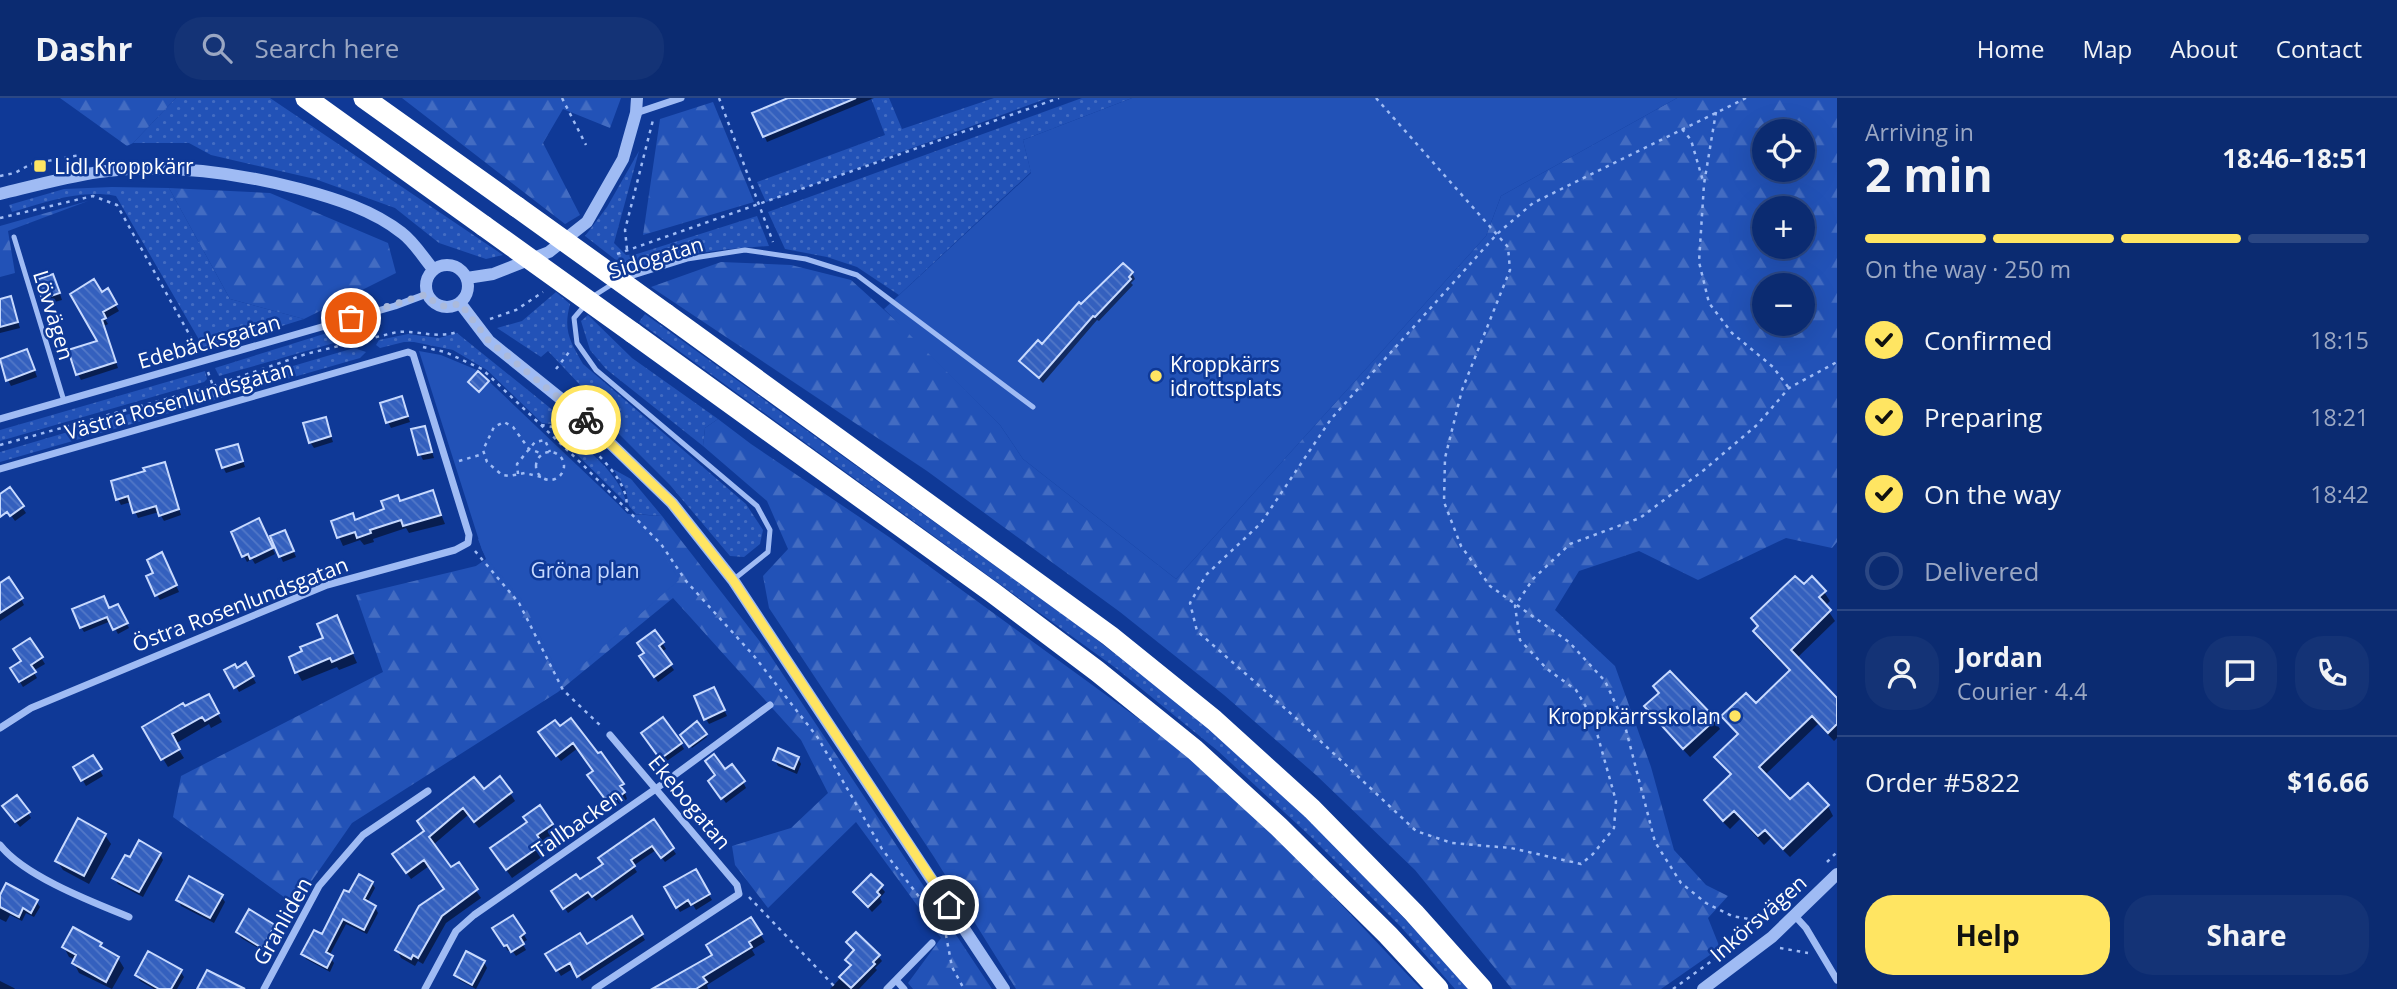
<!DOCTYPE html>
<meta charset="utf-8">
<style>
:root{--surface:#0b2b71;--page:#143376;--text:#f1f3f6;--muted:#9aa7c3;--line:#2b4784;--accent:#ffe562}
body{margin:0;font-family:"Open Sans",sans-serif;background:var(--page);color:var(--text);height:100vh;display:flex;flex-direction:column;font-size:26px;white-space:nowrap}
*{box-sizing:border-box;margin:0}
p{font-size:23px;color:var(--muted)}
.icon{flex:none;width:38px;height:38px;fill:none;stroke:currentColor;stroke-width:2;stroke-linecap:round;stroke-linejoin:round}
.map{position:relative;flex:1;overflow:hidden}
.drawer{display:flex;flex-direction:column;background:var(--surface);width:560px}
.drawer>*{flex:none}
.buttons{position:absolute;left:1752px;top:21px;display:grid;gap:14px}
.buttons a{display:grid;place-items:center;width:63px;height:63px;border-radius:50%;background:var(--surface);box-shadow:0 7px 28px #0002,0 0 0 2px var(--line);font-size:35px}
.pin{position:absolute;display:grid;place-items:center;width:60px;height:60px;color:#fff;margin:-30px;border:4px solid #fff;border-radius:50%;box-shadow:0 2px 7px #0007}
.courier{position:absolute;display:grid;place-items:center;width:70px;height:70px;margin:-35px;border:5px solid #ffe562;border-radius:50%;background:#fff;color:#222;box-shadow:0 2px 9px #0007}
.headline em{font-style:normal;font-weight:700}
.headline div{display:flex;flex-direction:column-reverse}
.headline{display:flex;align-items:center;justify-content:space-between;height:119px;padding:0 28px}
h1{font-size:46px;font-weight:700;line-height:52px}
.bar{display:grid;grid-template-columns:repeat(4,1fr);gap:10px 7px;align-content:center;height:84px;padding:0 28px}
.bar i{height:9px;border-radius:5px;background:var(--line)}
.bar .selected{background:var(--accent)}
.bar p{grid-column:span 4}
.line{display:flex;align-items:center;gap:18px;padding:0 28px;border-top:2px solid var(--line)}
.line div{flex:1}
.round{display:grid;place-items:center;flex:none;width:74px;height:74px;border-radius:28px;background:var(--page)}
ol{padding:0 28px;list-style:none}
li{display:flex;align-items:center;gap:21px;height:77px}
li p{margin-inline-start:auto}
li .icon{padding:7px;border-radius:50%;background:var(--accent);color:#111;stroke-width:4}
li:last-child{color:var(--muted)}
li i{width:38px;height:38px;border:4px solid var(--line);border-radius:50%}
.cta{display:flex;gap:14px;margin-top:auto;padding:14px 28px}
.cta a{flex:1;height:80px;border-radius:28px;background:var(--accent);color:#111;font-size:28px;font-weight:700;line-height:80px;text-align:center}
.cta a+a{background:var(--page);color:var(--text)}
header{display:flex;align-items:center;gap:42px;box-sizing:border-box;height:98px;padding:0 35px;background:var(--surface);border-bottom:2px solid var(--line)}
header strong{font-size:33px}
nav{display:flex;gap:38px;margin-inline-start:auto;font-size:24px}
.search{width:490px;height:63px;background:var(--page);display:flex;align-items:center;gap:18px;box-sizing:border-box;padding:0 24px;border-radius:28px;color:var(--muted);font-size:26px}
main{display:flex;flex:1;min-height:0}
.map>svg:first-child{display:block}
</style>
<header>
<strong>Dashr</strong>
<div class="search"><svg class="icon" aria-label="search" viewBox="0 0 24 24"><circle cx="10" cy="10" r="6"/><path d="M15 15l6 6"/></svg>Search here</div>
<nav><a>Home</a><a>Map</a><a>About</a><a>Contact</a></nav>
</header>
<main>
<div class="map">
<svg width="1837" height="891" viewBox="0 0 1837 891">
<defs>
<pattern id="grass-dots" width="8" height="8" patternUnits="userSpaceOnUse" patternTransform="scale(1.75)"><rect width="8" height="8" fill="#2252b7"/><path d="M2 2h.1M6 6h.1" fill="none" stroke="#436cc2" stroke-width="1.8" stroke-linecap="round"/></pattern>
<pattern id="forest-firs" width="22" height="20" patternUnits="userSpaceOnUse" patternTransform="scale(1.75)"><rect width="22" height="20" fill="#2252b7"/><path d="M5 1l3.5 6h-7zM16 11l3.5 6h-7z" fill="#436cc2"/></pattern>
<pattern id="building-back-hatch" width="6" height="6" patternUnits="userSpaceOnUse" patternTransform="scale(1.75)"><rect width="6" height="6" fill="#3460be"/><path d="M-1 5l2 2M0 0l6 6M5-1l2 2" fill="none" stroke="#5278c8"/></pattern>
</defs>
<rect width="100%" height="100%" fill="#0f3997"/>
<path fill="url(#grass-dots)" d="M176 0H270L503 157 486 161 439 145 395 110 315 81 211 57 189 45H133Z
M871 0H889L902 31 994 0H1048L766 104 757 84 885 37Z
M1082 0H1132L1023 42 1031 74 899 197 857 169 827 159 785 151 768 114Z
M639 53 614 145 626 157 637 156 757 118 769 148C721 151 675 156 630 173L585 138 607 109Z
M112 89 169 90 230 201 304 221 205 252 116 98C80 91 47 104 12 114L9 107 64 91Z
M556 194 570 206C563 233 570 243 583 266L746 406 763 432 760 446 744 459 730 458 670 387 592 309 582 289 548 253 541 259 497 230 522 223Z
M645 216 1087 534 1203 625 1299 711 1445 863 1468 891H1455L1401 829 1311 739 1218 653 1117 571 639 224Z
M588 217 632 260 718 321 705 330 703 348 606 271 590 252 581 223Z
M327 235 341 243 219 278 215 270Z
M457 235 570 326 581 340 558 327 542 325 487 272 453 252 414 244H404L380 250 376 247 379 242 408 236 439 240Z
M354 250 366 254 360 260 0 364V354Z
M205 273 207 281 204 284 0 343V332Z
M550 330C574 334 624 380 626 405Z
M613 371 631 381 662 418 636 416 629 408 626 392Z"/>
<path fill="url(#forest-firs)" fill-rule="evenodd" d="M60 0H176L133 45 127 48Z
M402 0H621L610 30 563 11 543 45 580 117 565 126Z
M1677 0H1837V444L1832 450 1786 440 1698 482 1639 453 1579 473 1555 512 1615 568 1651 669 1674 752 1706 787 1728 798 1708 820 1720 850 1661 891H1512L1415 772 1316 677 1224 597 1120 514 927 373 651 189 721 164 791 167 851 182 903 229 1000 327 1023 361 1176 481 1486 138 1501 98ZM1764 33H1802V72H1764ZM1764 110H1802V149H1764ZM1764 187H1802V226H1764Z
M713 4 754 104 643 137 660 21Z
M169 90 270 95 388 145 396 175 304 221 230 201Z
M88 103 8 133 15 175 0 179V128Z
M718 321 751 346 889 439 1183 653 1300 763 1421 891H1016L934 759 769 510 763 478 788 451 767 403 703 348 705 330Z
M613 415 662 418 768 554 992 891H913L908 885 941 840 856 724 768 810 735 767 732 748 791 730 828 695 801 642 673 500 558 594 352 725 295 807 173 719 181 678 383 574 356 497 476 468 486 461 478 441Z"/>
<path fill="#2252b7" d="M1132 0H1677L1501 98 1486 138 1176 481 1023 361 1000 327 884 211 1031 75 1023 42Z
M419 253 441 257 477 272 618 406 659 449 679 482 563 584 522 502 487 461 482 452Z"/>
<path fill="#0007" d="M793 0H874L767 44 755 16Z
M1117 170 1132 175 1135 181 1131 185 1133 187 1099 223 1097 222 1043 285 1022 264 1043 248Z
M38 183 56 184 62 202 47 206Z
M107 193 119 213 105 221 108 226 104 228 118 270 81 282 78 276 100 244 101 196Z
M10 200 20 230 0 235V203Z
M30 259 37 279 11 288 8 282Z
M401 301 410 324 391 330 388 324Z
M325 321 333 344 314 350 310 344Z
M424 330 434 360 423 362 420 356Z
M240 354 245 369 226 375 223 369Z
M164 366 181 417 164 423 159 414 138 420 131 404 121 407 118 401 147 375Z
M10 391 26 415 15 423 0 402V399Z
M432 394 445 426 409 435 406 430 373 441 374 444 364 447 360 442 343 448 339 439 355 423Z
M262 428 275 456 255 466 252 461 247 464 244 458Z
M272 439 288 440 296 459 283 464Z
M165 462 179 494 160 502 157 497 155 476Z
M0 487 21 501 24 507 0 523Z
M1803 489 1824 494 1830 503 1825 508 1835 523 1797 560 1837 603V640L1834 643 1818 626 1765 677 1790 704 1808 687 1828 708 1833 718 1790 759 1771 740 1764 747 1740 721 1730 731 1711 712 1706 702 1731 678 1716 659 1738 638 1723 619 1755 608 1791 574 1760 543 1755 533 1758 530 1753 521Z
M118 508 129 530 118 536 111 523 84 534 81 529Z
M336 519 357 565 339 572 337 569 302 583 297 574 325 541Z
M655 534 666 551 661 554 674 572 658 584 644 564Z
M30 542 45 566 33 573 37 580 23 589 12 571 23 564Z
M246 567 256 585 239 594 227 573 237 572Z
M1660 596 1714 622 1720 631 1690 659 1652 618 1647 609Z
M717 597 727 618 709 626 706 621Z
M208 598 222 624 211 630 209 626 175 646 184 660 168 669 144 629Z
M697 625 707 639 692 650 682 637Z
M560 630 598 658 600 656 622 687 627 701 619 706 615 701 609 706 592 683 594 673 578 650 561 663 543 641Z
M647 641 681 646 684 651 664 665Z
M93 660 103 678 86 688 76 670Z
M798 660 801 666 797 676 778 668 775 662Z
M725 673 743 684 746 690 726 705 714 689Z
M483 693 510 695 515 703 479 730 468 717 433 747 451 772 458 766 481 800 446 825 423 866 418 863 415 868 401 860 397 852 446 792 429 768 411 781 394 757Z
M8 714 28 715 31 720 20 729Z
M653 723 676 756 665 764 656 752 633 768 637 774 609 794 596 803 592 798 568 815 553 793 579 784 604 767Z
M552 727 557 736 541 747 546 756 512 780 498 760Z
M105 737 111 746 89 786 63 772 57 763Z
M160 756 163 762 143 799 118 786 114 780 131 762Z
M695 773 712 802 696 812 693 807 680 814 666 790Z
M372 785 375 790 367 805 375 809 378 815 367 836 346 826 329 858 334 865 330 874 306 861 303 856 322 839 350 796Z
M881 789 885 794 880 800 882 804 872 814 855 794Z
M221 798 225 804 214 825 181 808 178 802Z
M0 801 36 803 40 809 34 819 26 815 22 823 10 817 6 824 0 821Z
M513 819 527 842 522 845 526 852 516 858 511 851 508 853 495 831Z
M631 820 645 842 582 883 574 870 561 878 548 857 586 849Z
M751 821 765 844 752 852 755 857 707 887 708 891H655L714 858Z
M274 828 277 834 265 854 241 840 238 834Z
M848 844 878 858 882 863 875 870 877 872 859 891H830L851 869 847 862 855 854Z
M100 846 104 852 118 860 124 870 112 891 79 875 74 865 76 862 69 859 64 849Z
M484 864 487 870 476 891 459 882 456 876Z
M180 873 184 879 177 891H154L140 883 137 877Z
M0 883 14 890 15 891H0Z"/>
<path fill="url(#building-back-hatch)" stroke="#c7d9fe" stroke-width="2" d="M788 0H856L763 39 752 15Z
M1123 165 1133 174 1129 179 1131 181 1095 219 1093 218 1039 280 1019 263 1038 242 1042 246 1079 204 1081 206Z
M53 176 60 195 42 201 36 182Z
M94 181 102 194 108 190 117 206 103 214 106 220 102 222 116 264 76 277 68 252 97 243 70 196Z
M11 198 18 224 0 229V201Z
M27 251 35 272 6 283 0 261Z
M478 273 489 283 479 294 468 284Z
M402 298 408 318 386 325 380 305Z
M326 319 331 338 309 345 303 325Z
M425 328 432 354 418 357 411 331Z
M238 346 243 363 222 370 216 352Z
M165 364 179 411 159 418 156 408 133 415 128 398 116 402 111 383 145 373 143 370Z
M10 389 24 408 10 418 7 414 0 419V396Z
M433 392 441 417 403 428 401 422 370 432 371 435 357 440 355 434 337 440 331 423 353 415 355 422 384 411 381 403 398 397 400 403Z
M259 420 273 450 250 461 248 456 242 459 231 434Z
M285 432 294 453 279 459 270 438Z
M162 454 177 487 155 498 146 478 153 475 147 462Z
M1795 478 1804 486 1812 478 1826 493 1819 499 1831 512 1791 552 1837 600V626L1828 635 1812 618 1759 669 1790 701 1808 685 1829 707 1783 751 1765 732 1758 738 1734 713 1723 723 1704 702 1731 676 1714 659 1738 636 1721 618 1746 595 1756 605 1790 572 1753 533 1758 528 1751 520Z
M9 479 23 500 0 515V485Z
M104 498 109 510 118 506 128 525 113 532 107 519 80 530 72 511Z
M337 517 353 555 332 564 330 560 295 575 289 559 302 553 300 549 323 540 317 526Z
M655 532 664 544 659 548 672 566 654 579 639 558 644 555 637 545Z
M30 540 43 559 31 567 36 574 19 584 10 570 21 563 13 551Z
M246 564 254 578 234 590 224 572 235 566 237 570Z
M1670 573 1716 621 1683 651 1644 608 1659 595 1653 588Z
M714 589 725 612 704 622 694 598Z
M209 596 219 615 205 623 202 619 172 636 180 651 161 662 142 629 183 605 185 608Z
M663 619 682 645 660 661 641 635Z
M571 620 598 655 601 654 624 686 620 688 625 694 615 702 611 696 605 701 587 677 593 673 573 645 556 658 538 634 555 622 560 628Z
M697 623 707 636 689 649 680 637Z
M778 650 799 659 794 671 773 662Z
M714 656 725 671 732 666 745 683 721 701 708 683 715 677 705 663Z
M93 657 102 671 81 683 73 669Z
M500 678 512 694 474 724 463 710 429 739 451 769 459 764 478 791 442 818 418 860 413 857 411 861 395 852 419 808 444 791 424 762 406 775 392 756 424 733 417 723 474 679 484 691Z
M17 697 30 714 15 724 2 708Z
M540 707 553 726 537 737 543 746 506 772 490 750 527 724 523 719Z
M78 720 106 736 84 778 55 763Z
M654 721 674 750 661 760 652 748 631 762 635 768 606 789 592 799 588 794 563 811 551 793 576 776 580 781 603 766 598 760Z
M139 742 161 755 139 794 112 780 125 757 130 759Z
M696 771 710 796 691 807 688 802 676 810 664 789Z
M359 776 373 784 364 801 376 808 364 832 343 821 326 854 333 858 327 870 301 856 314 832 322 836 344 792 349 794Z
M871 776 883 787 877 794 880 797 868 809 853 794Z
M189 778 223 797 210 820 176 802Z
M6 785 38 802 31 815 23 810 19 819 0 809V797Z
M249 811 275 827 262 850 236 834Z
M513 817 525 835 520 839 524 846 511 854 507 847 504 848 492 830Z
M632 818 643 836 577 879 570 865 556 873 545 856 580 835 587 846Z
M751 819 762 836 749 844 752 849 703 879 707 884 696 891H652L712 857 706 847Z
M73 829 102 845 100 848 119 859 106 884 72 865 76 857 62 849Z
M856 834 880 857 873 864 875 866 851 890 839 879 851 867 845 862 854 852 846 844Z
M148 853 182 872 171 891H159L135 877Z
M466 853 485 863 472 887 454 877Z
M207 872 245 891H197Z"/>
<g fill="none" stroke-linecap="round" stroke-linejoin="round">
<path stroke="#9fbbf4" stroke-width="2.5" stroke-dasharray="3.5 5" stroke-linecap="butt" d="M562 0 586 47
M719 0 773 144
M1376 0 1508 149 1510 172 1462 292 1445 360 1444 404 1461 448 1490 488 1569 544 1605 583 1624 624 1655 744 1681 785 1706 805 1732 818 1749 821 1757 819 1764 828
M1746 0 1533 105 1497 136 1331 321 1261 425 1206 477 1190 505 1197 533 1297 621 1416 733 1452 745 1511 750 1581 766 1593 756 1614 730 1616 703 1593 621 1576 592 1547 571 1520 542 1515 508 1533 481 1570 446 1640 420 1704 372 1757 327 1789 290 1837 264
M1716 14 1704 86 1699 164 1709 205 1732 235 1773 269 1789 290
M1682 31 1691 42 1703 83
M0 78 15 75 31 66 80 57
M0 120 93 98 117 107 198 252
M627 151 625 132 653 22
M617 156 1059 0
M490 221 516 212 543 194
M423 249 445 254 482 271 582 366 661 446 686 483 754 558 818 640 882 751 945 832 952 869 964 891
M556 271 570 253
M208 274 213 288
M541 327C553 329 563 330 573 337 592 348 632 386 626 410
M0 347 213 288 306 256 397 234C418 232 436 241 457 234
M536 368a14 14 0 1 1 28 0a14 14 0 1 1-28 0Z
M459 363 483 356
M518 376 517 366 535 344 545 342 550 354
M541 379 525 375 509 378 502 377 487 364 483 352 494 329 504 324 513 329 529 351 543 356
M475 453 519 505 563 592 603 630
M1827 764 1837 754
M749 799 837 891
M1780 850 1808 855
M1673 891 1742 841"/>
<path stroke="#9fbbf4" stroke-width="5" d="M14 139 64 303
M626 180 687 161 745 152 806 161 857 177 1033 309
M592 199 614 185
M586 206 574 220 577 245 596 272 757 408 770 432 768 454 733 482"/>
<path stroke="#9fbbf4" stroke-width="7" d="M636 15 681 0
M0 321 395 208 427 196
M0 371 408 254 413 256 469 437 468 445 455 452 327 487 31 610 0 630
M0 747C24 778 92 804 129 819
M1795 818 1806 830 1837 882
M896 882 904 891
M264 891 319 788 363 737 428 693
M425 891 456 833 474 817 657 690 770 607
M595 891 739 796 737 787 610 637
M887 891 932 845"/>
<path stroke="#9fbbf4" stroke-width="12" d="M0 96C33 88 65 79 99 74 166 65 234 74 300 91 334 100 373 112 402 135 414 144 423 159 433 171
M426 188a21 21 0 1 1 42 0a21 21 0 1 1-42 0Z
M467 180 493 176 549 154 587 124 623 61 636 15 637 0
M460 205 489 243 581 317 672 405 733 482 1004 891
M1703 891 1772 839 1837 776"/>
<path stroke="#fff" stroke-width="21" d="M306 0 484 128
M364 0 517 109
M666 216 1110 538 1214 622 1312 711 1414 815 1482 891
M633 235 992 494 1097 573 1195 652 1279 729 1388 837 1438 891"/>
<path stroke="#fff" stroke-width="21" d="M517 109 666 216
M484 128 633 235"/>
</g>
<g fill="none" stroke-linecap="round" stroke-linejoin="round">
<path stroke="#abbadb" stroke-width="7" stroke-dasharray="0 12.6" d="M351 220 427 196C437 209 445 211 460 205L489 243 586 322"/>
<path stroke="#ffe562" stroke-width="9" d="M586 322 672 405 733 482 949 807"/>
</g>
<g fill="#ffe562" stroke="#0f3997" stroke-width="2.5">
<rect x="33" y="61" width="14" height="14" rx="3.5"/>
<circle cx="1156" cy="278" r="7"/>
<circle cx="1735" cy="618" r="7"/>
</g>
<g text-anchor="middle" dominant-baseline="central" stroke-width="5" stroke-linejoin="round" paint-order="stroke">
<g font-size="21" fill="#fff" stroke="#0f3997" text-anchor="start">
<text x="54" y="68">Lidl Kroppkärr</text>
<text x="1170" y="266">Kroppkärrs<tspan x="1170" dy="24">idrottsplats</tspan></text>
<text x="1721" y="618" text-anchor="end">Kroppkärrsskolan</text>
</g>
<g font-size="21" fill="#fff" stroke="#0f3997">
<text transform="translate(656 159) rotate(-17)">Sidogatan</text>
<text transform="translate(54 217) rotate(73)">Lövvägen</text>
<text transform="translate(209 243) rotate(-16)">Edebäcksgatan</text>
<text transform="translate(179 302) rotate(-16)">Västra Rosenlundsgatan</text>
<text transform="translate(240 506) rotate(-21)">Östra Rosenlundsgatan</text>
<text transform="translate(690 704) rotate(50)">Ekebogatan</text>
<text transform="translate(577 725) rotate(-35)">Tallbacken</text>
<text transform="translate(1758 820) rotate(-41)">Inkörsvägen</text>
<text transform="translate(282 823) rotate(-61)">Granliden</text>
</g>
<g font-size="21" fill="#c7d9fe" stroke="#0f3997">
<text x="585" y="472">Gröna plan</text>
</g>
</g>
</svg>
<div class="buttons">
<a><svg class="icon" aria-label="locate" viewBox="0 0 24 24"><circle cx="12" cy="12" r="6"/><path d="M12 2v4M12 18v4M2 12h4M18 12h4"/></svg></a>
<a>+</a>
<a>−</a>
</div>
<div class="pin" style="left:351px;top:220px;background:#ea580c"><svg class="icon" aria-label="bag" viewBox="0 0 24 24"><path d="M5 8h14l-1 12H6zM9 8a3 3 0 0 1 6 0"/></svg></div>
<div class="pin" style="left:949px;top:807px;background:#1f2937"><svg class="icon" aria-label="home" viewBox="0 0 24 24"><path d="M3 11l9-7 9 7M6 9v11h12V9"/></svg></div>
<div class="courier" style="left:586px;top:322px"><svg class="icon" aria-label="bike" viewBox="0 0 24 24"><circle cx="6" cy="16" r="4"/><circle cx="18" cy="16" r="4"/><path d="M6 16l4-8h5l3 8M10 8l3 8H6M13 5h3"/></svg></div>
</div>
<section class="drawer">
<div class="headline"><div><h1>2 min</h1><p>Arriving in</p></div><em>18:46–18:51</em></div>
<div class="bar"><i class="selected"></i><i class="selected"></i><i class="selected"></i><i></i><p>On the way · 250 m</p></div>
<ol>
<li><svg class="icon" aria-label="check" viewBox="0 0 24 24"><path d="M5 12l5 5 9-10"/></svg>Confirmed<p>18:15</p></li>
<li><svg class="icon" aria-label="check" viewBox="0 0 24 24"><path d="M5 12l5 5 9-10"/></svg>Preparing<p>18:21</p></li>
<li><svg class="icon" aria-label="check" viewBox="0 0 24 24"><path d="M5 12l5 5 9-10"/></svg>On the way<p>18:42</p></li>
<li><i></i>Delivered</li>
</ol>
<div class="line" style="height:126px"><a class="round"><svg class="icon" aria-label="person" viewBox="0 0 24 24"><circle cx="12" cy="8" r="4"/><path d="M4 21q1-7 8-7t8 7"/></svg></a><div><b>Jordan</b><p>Courier · 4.4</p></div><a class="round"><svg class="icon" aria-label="chat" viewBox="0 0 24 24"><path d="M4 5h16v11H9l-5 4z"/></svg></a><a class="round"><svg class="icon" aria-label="phone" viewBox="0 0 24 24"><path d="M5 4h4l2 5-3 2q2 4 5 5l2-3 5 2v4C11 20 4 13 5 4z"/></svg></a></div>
<div class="line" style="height:91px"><div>Order #5822</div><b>$16.66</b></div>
<div class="cta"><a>Help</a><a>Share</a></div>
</section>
</main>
